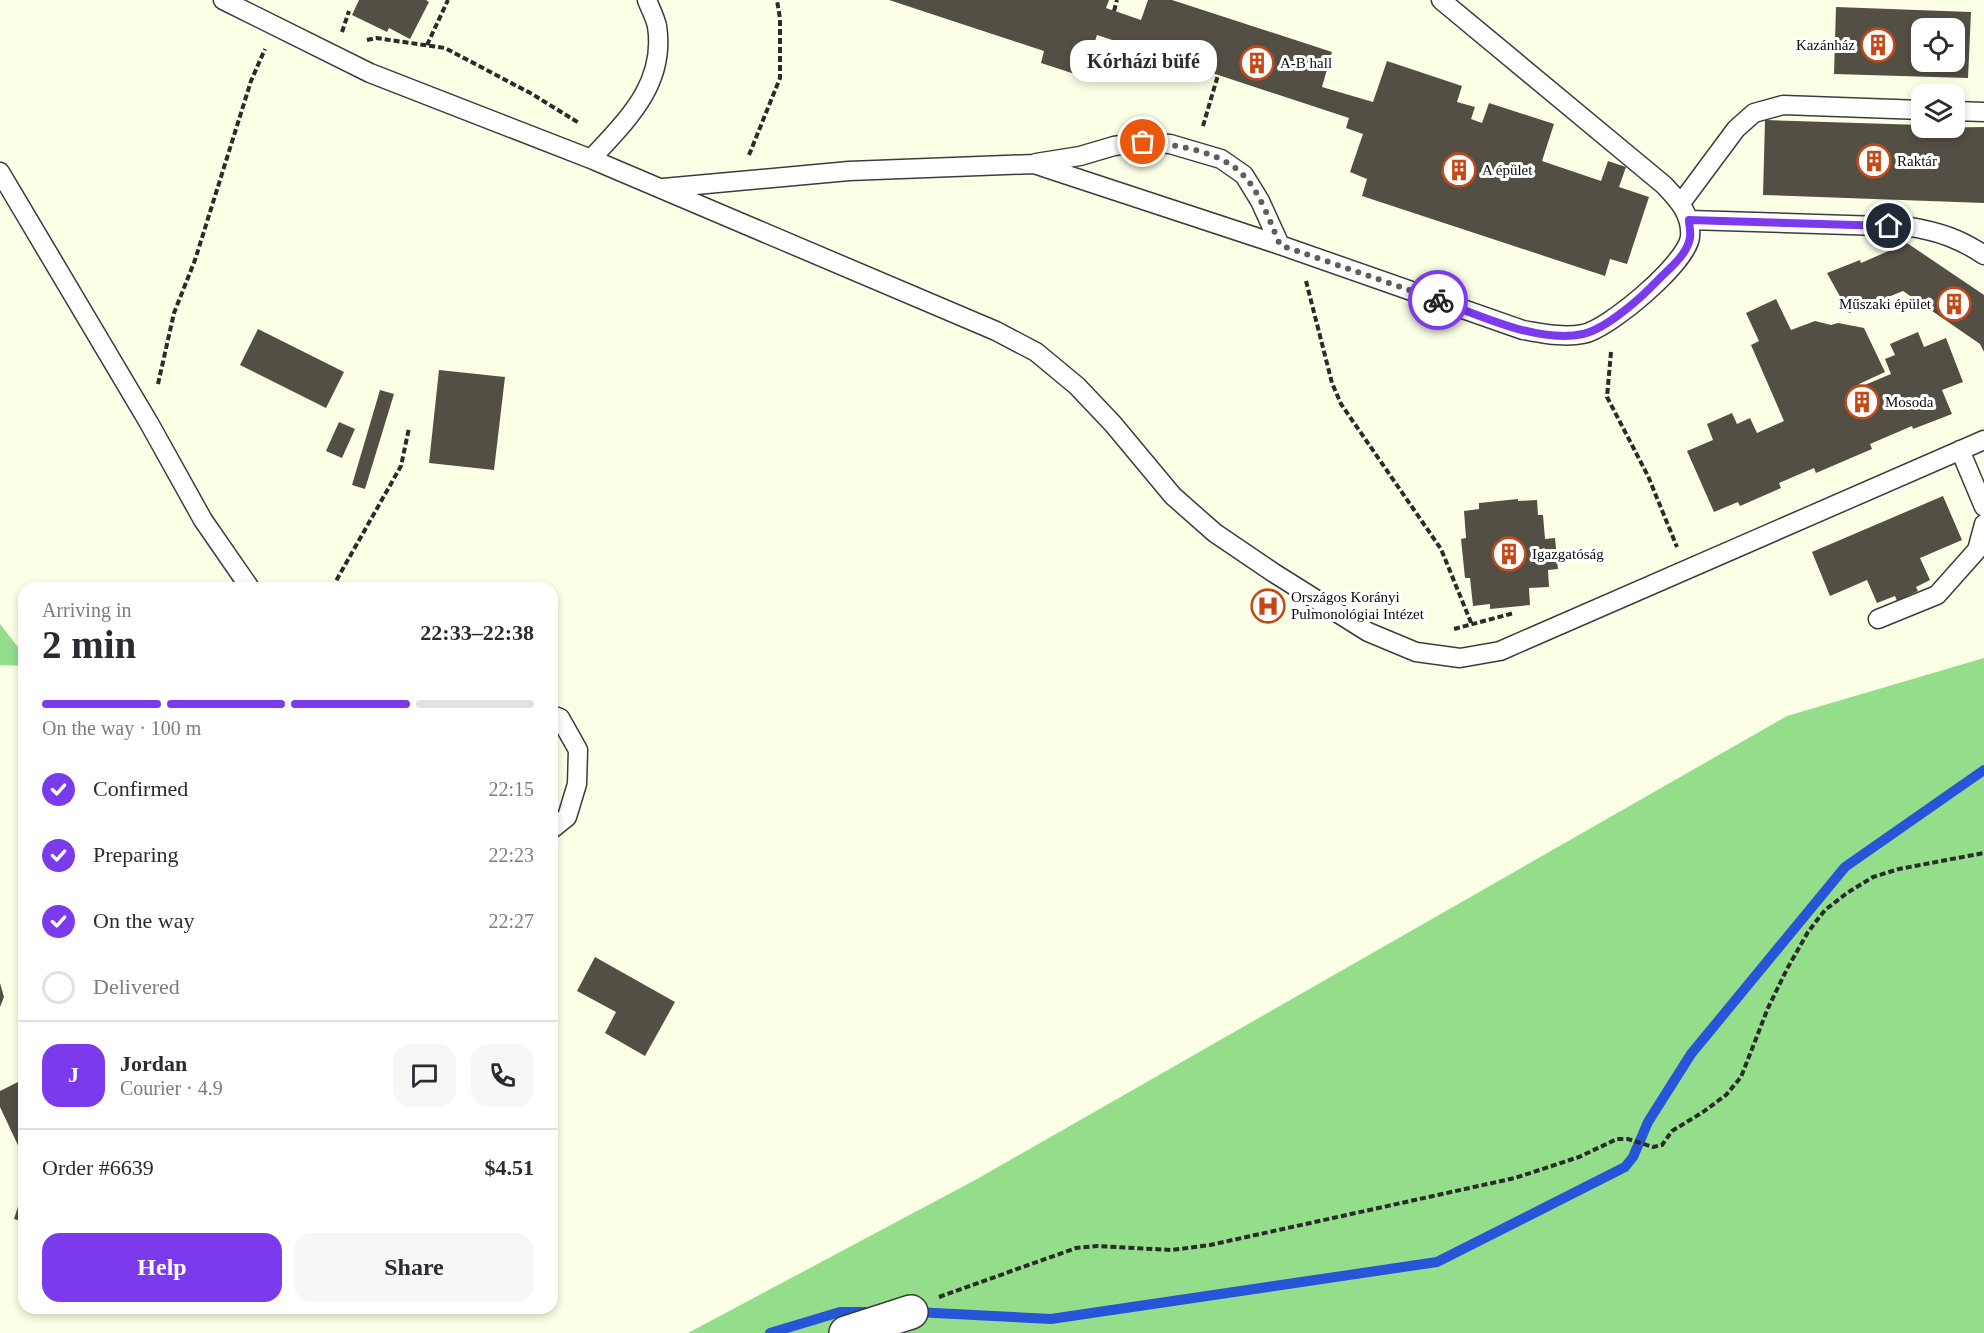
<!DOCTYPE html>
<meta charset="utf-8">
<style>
:root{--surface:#fff;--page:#f7f7f7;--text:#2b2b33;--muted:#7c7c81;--line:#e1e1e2;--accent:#7c3aed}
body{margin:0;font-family:Georgia,serif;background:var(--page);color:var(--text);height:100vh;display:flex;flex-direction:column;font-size:22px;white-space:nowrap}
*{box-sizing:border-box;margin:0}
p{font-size:20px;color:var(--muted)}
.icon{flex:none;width:33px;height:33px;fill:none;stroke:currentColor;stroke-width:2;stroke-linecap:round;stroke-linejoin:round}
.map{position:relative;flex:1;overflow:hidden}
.side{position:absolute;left:18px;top:582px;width:540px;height:732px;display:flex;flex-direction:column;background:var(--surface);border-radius:18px;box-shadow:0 3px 9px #0003}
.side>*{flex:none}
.controls{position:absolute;left:1911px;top:18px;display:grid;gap:12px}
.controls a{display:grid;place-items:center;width:54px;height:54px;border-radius:12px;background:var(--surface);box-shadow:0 3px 9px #0003;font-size:30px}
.pin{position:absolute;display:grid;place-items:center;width:51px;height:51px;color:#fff;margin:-26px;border:3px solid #fff;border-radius:50%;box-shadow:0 2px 6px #0007}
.courier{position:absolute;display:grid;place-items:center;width:60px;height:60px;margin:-30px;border:4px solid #7c3aed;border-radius:50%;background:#fff;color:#222;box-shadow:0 2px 8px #0007}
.bubble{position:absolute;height:42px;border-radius:18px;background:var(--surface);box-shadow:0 3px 9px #0003;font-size:20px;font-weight:600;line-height:42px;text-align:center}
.head em{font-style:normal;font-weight:600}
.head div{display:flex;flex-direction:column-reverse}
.head{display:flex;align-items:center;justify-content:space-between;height:102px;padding:0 24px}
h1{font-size:39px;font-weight:600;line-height:45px}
.bar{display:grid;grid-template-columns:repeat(4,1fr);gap:9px 6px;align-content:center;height:72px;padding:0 24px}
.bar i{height:8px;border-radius:4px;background:var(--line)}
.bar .active{background:var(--accent)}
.bar p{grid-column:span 4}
.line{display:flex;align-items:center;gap:15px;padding:0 24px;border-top:2px solid var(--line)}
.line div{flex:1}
.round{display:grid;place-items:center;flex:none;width:63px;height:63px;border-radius:18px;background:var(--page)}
ol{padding:0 24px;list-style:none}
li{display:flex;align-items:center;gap:18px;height:66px}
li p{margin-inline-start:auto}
li .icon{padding:6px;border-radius:50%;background:var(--accent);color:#fff;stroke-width:4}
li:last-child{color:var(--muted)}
li i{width:33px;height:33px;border:3px solid var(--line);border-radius:50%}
.cta{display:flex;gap:12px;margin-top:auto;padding:12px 24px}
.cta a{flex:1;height:69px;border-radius:18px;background:var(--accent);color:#fff;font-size:24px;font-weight:600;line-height:69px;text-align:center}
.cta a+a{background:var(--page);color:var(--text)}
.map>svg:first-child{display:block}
</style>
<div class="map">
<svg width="1984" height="1333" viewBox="0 0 1984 1333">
<rect width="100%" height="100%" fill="#fbffe6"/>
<path fill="#94de8b" d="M0 624 24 655V666L0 665Z
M1984 658V1333H688L977 1179 1787 716Z"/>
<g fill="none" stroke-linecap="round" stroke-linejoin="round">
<path stroke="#2755d8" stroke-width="10" d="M915 1312 1051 1319 1437 1262 1625 1167 1633 1157 1648 1122 1691 1054 1845 867 1984 770
M770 1333 840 1312H869"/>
</g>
<path fill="#534f45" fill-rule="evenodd" d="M359 0H426L429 2 410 39 389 28 387 32 352 15Z
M889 0H1109L1106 8 1141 20 1148 0H1172L1332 52 1322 87 1373 102 1387 61 1462 86 1457 102 1475 107 1471 119 1482 123 1489 103 1554 124 1542 161 1601 181 1608 161 1626 167 1619 187 1649 197 1627 264 1610 259 1605 276 1362 196 1367 179 1350 172 1363 134 1346 128 1349 118 1097 35 1084 77 1041 63 1044 51Z
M1836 7 1971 12 1968 78 1834 74ZM1922 28H1954V62H1922Z
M1765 120 1922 125V128L1984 127V203L1763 195Z
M1907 243 1984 295V352L1980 344 1903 291 1849 313 1827 273 1860 260 1861 263Z
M1776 299 1791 330 1815 321 1831 325 1838 323 1864 328 1885 372 1859 384 1860 387 1891 374 1885 359 1895 355 1890 344 1918 332 1924 347 1946 338 1963 382 1942 390 1952 414 1913 429 1912 426 1870 444 1872 449 1816 473 1814 468 1779 483 1781 488 1740 506 1738 502 1714 512 1687 451 1713 440 1707 424 1732 413 1737 424 1750 418 1757 433 1784 421 1751 345 1759 341 1746 313Z
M258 329 344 372 326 408 240 365Z
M439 370 505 377 494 470 429 463Z
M380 390 394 394 365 489 352 485Z
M339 422 355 429 342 458 326 451Z
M1943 496 1962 540 1920 558 1930 580 1916 587 1918 591 1897 601 1895 596 1877 603 1867 580 1830 596 1812 552Z
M1518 499V501L1537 500 1538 515H1543L1545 539 1555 538 1558 569 1548 570 1549 587 1529 588 1530 605 1490 609V604L1473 606 1470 578H1465L1461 539 1466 538 1464 511 1479 509V503Z
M595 957 675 1002 645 1056 605 1033 616 1012 577 991Z
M0 983 4 997 0 1007Z
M24 1079V1158L0 1107V1091Z
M24 1188V1222L14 1219Z"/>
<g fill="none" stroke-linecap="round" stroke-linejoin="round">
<g stroke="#3c3c3c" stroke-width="21">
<path id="service" d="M223 0 370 73 591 159 996 331 1036 352 1077 386 1113 424 1173 496 1215 533 1274 573 1368 632 1416 652 1460 658 1500 651 1984 440
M1954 111 1984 112
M591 159C627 120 666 84 657 26 655 17 650 8 647 0
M1036 163 1080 156 1114 146 1143 142 1170 144 1221 159 1244 175 1260 201 1280 245
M0 172 149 423 203 520 250 588
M663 188 849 171 1034 164 1280 245 1523 330C1542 333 1563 338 1583 334 1609 329 1687 263 1690 237 1692 214 1678 200 1664 185L1441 0
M1681 203 1736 129 1754 113 1783 105 1922 110
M1689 220 1911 227C1940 232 1960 239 1984 255
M1960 450 1984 507
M1878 619 1937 595 1977 550 1984 524
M552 715 560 718 578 750 577 784 567 817 552 829"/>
</g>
<g stroke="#3c3c3c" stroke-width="36">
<path id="minor" d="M846 1333 911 1312"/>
</g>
<path stroke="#2b2b2b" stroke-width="4" stroke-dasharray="6 3" stroke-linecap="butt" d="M1114 11 1117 0
M342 32 349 11
M367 40 376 38 445 48 532 94 579 123
M427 45 448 0
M1203 126 1218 75
M749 155 780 78V19L777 0
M1306 281 1332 383 1341 404 1441 549 1472 625
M1611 352 1607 397 1648 476 1677 547
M158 384 174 313 195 260 251 81 265 49
M332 588 401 466 409 428
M1454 629 1514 613
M939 1297 1076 1248 1097 1246 1172 1250 1210 1245 1515 1178 1579 1157 1617 1139H1628L1653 1147 1662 1145 1672 1131 1703 1112 1726 1095 1741 1077 1768 1008 1787 969 1808 932 1825 910 1847 893 1873 877 1899 869 1984 853"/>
<use href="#service" stroke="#fff" stroke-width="18"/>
<use href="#minor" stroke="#fff" stroke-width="33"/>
</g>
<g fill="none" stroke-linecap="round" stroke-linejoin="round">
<path stroke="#5e5f56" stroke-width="6" stroke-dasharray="0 10.8" d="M1143 142C1174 144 1221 151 1243 175 1260 192 1271 224 1280 245L1438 300"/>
<path stroke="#7c3aed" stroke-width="8" d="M1438 300C1479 315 1539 344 1583 334 1606 329 1641 298 1657 281 1669 269 1687 255 1690 238 1691 232 1689 225 1689 220L1889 226"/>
</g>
<defs>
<g id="building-ring" transform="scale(1.725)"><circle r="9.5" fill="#fff" stroke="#c34a18" stroke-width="1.5"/><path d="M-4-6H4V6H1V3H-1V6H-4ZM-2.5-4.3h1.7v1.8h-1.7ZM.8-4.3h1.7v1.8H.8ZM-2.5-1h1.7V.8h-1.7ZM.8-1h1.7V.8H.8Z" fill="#c34a18"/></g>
<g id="hospital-ring" transform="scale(1.725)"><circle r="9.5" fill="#fff" stroke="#c34a18" stroke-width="1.5"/><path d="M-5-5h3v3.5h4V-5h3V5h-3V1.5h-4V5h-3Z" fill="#c34a18"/></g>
</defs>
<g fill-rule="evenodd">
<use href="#building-ring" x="1878" y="45"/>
<use href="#building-ring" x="1257" y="63"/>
<use href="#building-ring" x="1874" y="161"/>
<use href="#building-ring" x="1459" y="170"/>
<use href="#building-ring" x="1954" y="304"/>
<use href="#building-ring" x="1862" y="402"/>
<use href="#building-ring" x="1509" y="554"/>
<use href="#hospital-ring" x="1268" y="606"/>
</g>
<g text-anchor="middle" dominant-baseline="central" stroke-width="6" stroke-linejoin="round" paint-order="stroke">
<g font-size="15" fill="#090909" stroke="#fff" text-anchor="start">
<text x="1855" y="45" text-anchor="end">Kazánház</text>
<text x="1280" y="63">A-B hall</text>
<text x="1897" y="161">Raktár</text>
<text x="1482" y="170">A épület</text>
<text x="1931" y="304" text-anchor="end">Műszaki épület</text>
<text x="1885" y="402">Mosoda</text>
<text x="1532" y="554">Igazgatóság</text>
<text x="1291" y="597">Országos Korányi<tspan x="1291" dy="17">Pulmonológiai Intézet</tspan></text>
</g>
</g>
</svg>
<div class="controls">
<a><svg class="icon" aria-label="locate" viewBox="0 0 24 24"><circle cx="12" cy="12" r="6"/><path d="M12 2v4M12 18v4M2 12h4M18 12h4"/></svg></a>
<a><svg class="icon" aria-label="layers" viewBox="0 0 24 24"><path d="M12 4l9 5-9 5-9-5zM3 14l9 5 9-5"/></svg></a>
</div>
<div class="pin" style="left:1143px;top:142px;background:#ea580c"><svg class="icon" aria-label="bag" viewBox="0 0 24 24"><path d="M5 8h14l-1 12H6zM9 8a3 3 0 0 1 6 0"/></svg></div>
<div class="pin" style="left:1889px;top:226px;background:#1f2937"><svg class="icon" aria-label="home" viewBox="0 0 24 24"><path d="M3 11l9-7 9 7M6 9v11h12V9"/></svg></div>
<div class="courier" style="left:1438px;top:300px"><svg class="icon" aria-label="bike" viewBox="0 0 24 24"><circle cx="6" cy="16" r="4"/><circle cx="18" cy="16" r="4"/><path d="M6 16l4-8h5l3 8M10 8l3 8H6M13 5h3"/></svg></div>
<div class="bubble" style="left:1070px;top:40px;width:147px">Kórházi büfé</div>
<section class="side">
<div class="head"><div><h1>2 min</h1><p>Arriving in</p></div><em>22:33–22:38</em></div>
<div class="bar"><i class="active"></i><i class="active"></i><i class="active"></i><i></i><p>On the way · 100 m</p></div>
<ol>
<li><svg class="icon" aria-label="check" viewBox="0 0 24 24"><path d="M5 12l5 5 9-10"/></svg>Confirmed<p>22:15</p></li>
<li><svg class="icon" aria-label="check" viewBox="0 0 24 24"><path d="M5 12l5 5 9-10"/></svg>Preparing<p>22:23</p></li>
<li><svg class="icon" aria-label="check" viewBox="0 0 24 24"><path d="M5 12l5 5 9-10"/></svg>On the way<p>22:27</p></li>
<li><i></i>Delivered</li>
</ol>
<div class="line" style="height:108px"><b class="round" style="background:var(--accent);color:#fff">J</b><div><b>Jordan</b><p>Courier · 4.9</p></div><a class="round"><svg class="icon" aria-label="chat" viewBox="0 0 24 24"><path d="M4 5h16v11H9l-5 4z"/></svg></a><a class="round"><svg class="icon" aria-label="phone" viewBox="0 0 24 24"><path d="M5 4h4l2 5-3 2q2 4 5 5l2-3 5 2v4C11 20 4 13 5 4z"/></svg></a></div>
<div class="line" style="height:78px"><div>Order #6639</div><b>$4.51</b></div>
<div class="cta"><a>Help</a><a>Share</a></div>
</section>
</div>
